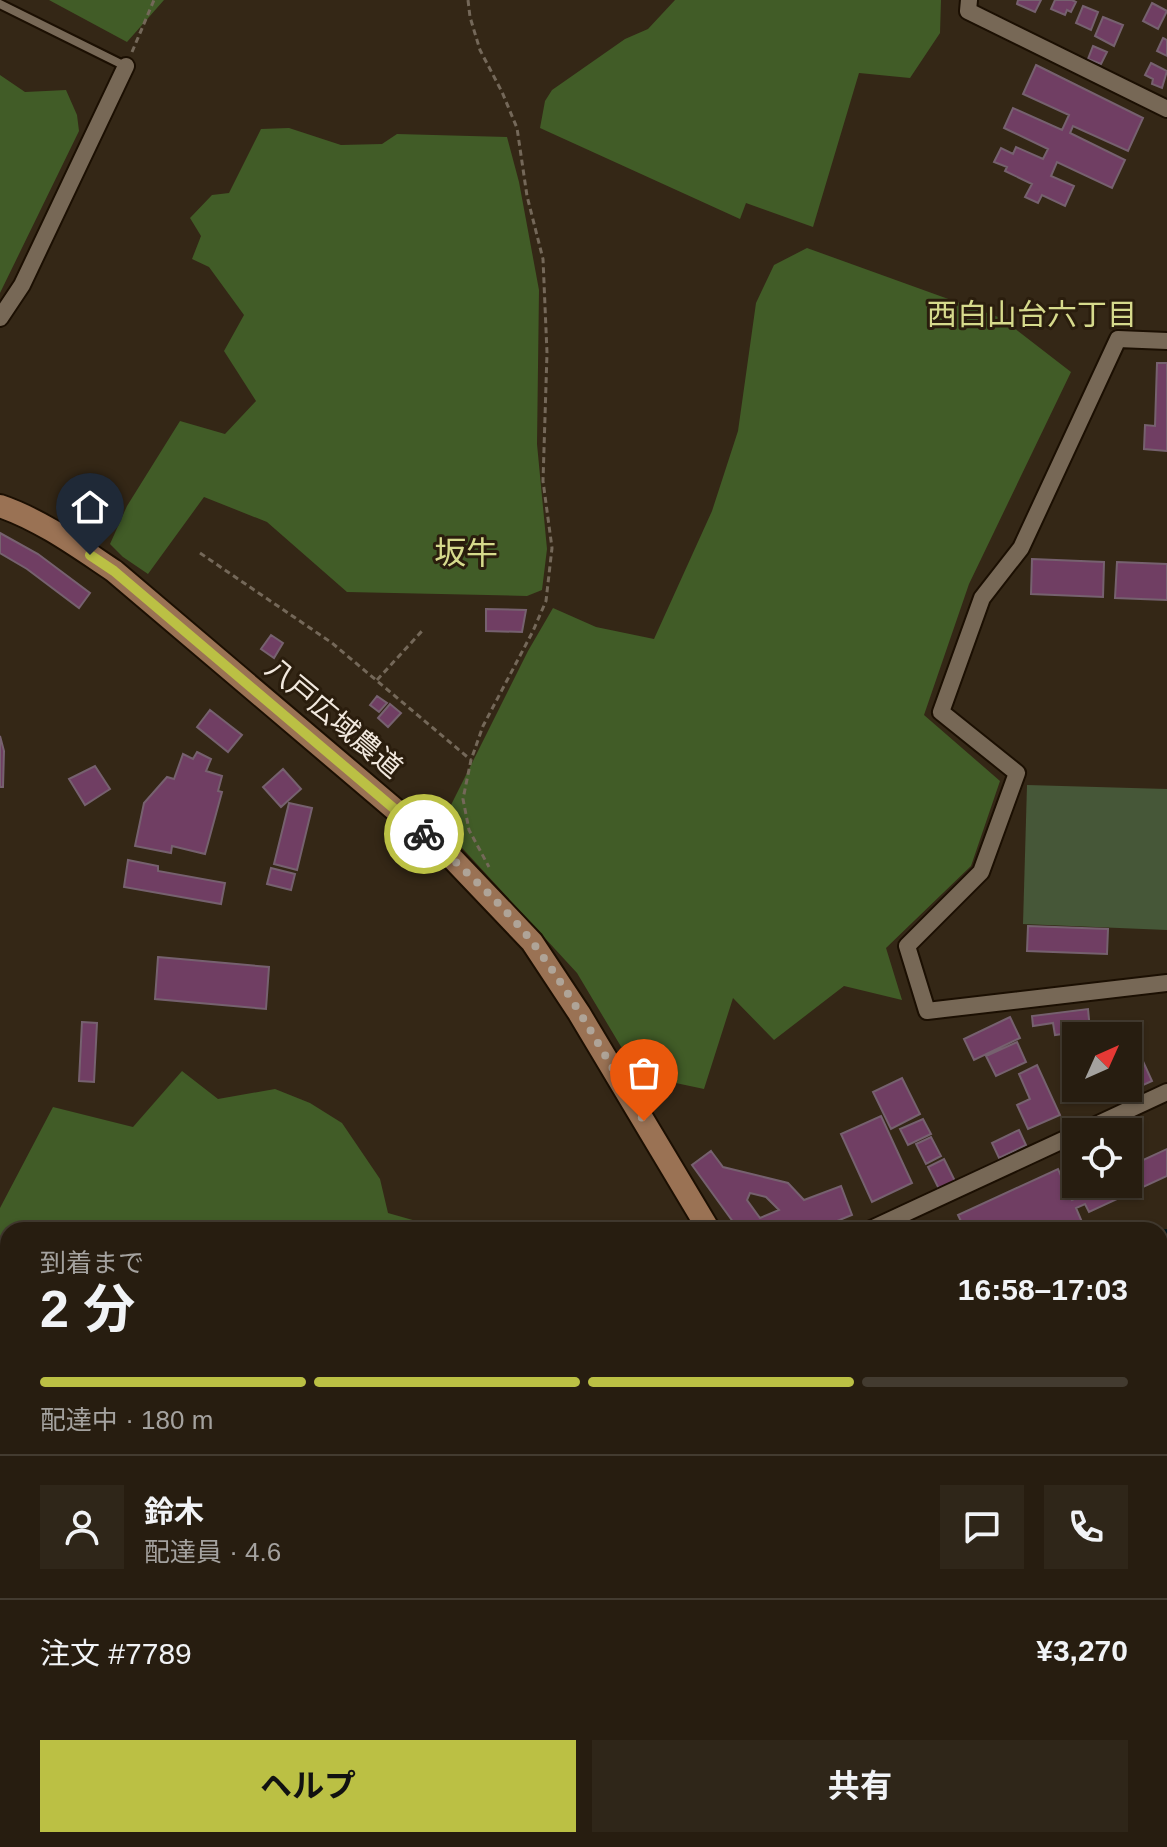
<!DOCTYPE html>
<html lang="ja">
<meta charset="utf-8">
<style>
:root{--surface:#271d10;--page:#2f2619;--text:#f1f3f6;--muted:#a4a29f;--line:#433b30;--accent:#bbc044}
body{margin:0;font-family:Arial,"Noto Sans JP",sans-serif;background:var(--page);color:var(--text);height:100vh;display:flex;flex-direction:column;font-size:30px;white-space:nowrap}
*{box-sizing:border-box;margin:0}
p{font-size:26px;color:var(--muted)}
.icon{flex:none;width:44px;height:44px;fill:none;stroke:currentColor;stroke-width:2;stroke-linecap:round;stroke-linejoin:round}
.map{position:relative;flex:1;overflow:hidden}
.side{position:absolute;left:0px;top:1222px;width:1168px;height:626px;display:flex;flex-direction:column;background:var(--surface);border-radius:24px 24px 0 0;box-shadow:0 2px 6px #0004,0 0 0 2px var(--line)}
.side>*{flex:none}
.needle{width:52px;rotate:45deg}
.tools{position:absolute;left:1062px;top:1022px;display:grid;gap:16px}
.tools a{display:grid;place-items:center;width:80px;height:80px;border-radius:0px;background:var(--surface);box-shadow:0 2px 6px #0004,0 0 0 2px var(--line);font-size:40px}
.pin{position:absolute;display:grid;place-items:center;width:68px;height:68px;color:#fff;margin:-82px -34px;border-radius:50% 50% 50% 0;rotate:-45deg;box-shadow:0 0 8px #0007}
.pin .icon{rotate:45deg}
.courier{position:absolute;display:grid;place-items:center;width:80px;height:80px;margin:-40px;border:6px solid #bbc044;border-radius:50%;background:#fff;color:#222;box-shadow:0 2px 10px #0007}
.overview em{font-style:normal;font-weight:700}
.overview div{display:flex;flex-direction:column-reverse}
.overview{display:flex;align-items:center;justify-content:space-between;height:136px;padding:0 40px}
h1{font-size:52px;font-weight:700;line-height:60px}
.bar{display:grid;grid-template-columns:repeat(4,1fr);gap:12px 8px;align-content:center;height:96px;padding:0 40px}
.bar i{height:10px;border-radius:6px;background:var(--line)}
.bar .current{background:var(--accent)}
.bar p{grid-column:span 4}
.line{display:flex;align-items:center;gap:20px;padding:0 40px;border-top:2px solid var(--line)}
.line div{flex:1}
.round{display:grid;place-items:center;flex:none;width:84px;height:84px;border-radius:0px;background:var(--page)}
.action{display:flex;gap:16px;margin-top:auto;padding:16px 40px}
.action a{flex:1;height:92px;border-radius:0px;background:var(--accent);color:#111;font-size:32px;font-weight:700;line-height:92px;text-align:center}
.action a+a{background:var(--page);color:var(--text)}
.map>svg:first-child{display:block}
</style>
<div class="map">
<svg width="1167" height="1847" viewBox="0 0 1167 1847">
<rect width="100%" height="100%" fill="#342716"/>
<path fill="#465738" d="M1027 785 1167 789V930L1023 924Z"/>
<path fill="#415c27" d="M49 0H164L127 42Z
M675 0H941L940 33 910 78 859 73 813 227 746 203 740 219 540 128 545 101 552 90 625 39 648 29Z
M0 75 25 92 66 90 77 115 79 131 0 293Z
M289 128 341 145 382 144 397 134 507 137 519 182 539 290 537 444 547 549 542 590 527 596 347 592 267 522 204 497 148 574 123 557 110 544 127 506 180 421 225 434 256 401 224 351 244 315 209 267 192 259 201 236 190 218 212 195 229 193 261 129Z
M807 248 1001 318 1071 372 969 584 924 715 1000 781 971 866 886 948 902 1000 844 986 774 1040 733 998 704 1089 638 1075 577 973 441 825 528 651 553 608 596 627 654 639 712 511 738 431 756 303 774 265Z
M182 1071 218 1099 275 1089 310 1103 342 1123 380 1179 388 1213 448 1230H8V1365L0 1359V1208L53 1107 133 1127Z
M8 1630V1840H825V1842L811 1847H0V1641Z
M889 1840H955L959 1847H888Z"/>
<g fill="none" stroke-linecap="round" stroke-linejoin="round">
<path stroke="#00161b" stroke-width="28" d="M1160 1246 1167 1243"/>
</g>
<path fill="#703e63" stroke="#76616f" stroke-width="2" fill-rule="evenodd" d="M1018 0H1041L1035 12 1017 4Z
M1055 0H1072L1076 2 1071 12 1067 10 1065 15 1051 9Z
M1152 3 1167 11 1158 29 1143 21Z
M1083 6 1098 12 1091 30 1076 23Z
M1103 17 1123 25 1114 46 1095 36Z
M1163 38 1167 40V56L1157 51Z
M1093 46 1107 52 1101 64 1088 59Z
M1151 63 1167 71 1162 88 1152 84 1153 79 1145 75Z
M1036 65 1143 118 1128 151 1073 126 1070 133 1125 160 1112 188 1057 162 1051 176 1074 186 1065 206 1042 195 1038 203 1025 197 1032 184 1005 171 1007 167 994 162 1001 148 1013 154 1016 147 1043 159 1048 149 1004 128 1013 108 1062 130 1069 115 1023 94Z
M1157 363H1167V451L1144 449 1145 425 1155 426Z
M0 533 38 554 90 593 79 608 27 569 0 553Z
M1032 559 1104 562 1103 597 1031 594Z
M1117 562 1167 564V600L1115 598Z
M486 609 526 610 522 632 486 631Z
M271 635 283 643 274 658 261 649Z
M377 696 387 703 379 712 370 705Z
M390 704 401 713 388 727 378 718Z
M210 710 242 735 228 752 197 727Z
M0 736 4 751 3 787H0Z
M197 752 211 759 206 771 222 776 218 791 222 792 205 854 172 846 171 853 135 846 144 803 167 777 174 779 183 754 193 759Z
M95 766 110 789 85 805 69 779Z
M283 769 301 789 281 807 263 787Z
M289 803 312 808 297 870 274 864Z
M128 860 158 866V871L225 883 221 904 124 887Z
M271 868 295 874 291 890 267 884Z
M1028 926 1108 929 1107 954 1027 951Z
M158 957 269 967 266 1009 155 999Z
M1088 1009 1090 1030 1055 1035 1053 1023 1033 1026 1032 1016Z
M1010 1017 1020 1038 974 1060 964 1039Z
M82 1022 97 1023 94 1082 79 1081Z
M1126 1024 1152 1081 1130 1091 1128 1036 1104 1034Z
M1017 1042 1026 1062 996 1076 986 1056Z
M1037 1065 1060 1115 1028 1129 1017 1105 1030 1099 1019 1074Z
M902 1078 920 1114 891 1129 873 1092Z
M881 1116 912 1183 872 1202 841 1134Z
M923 1119 931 1134 908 1145 900 1129Z
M1019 1130 1026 1145 999 1158 992 1143Z
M931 1137 941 1156 926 1164 916 1144Z
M1167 1149V1176L1089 1212 1085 1204 1076 1208 1082 1222 1065 1230H965L958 1215 1058 1169 1072 1200 1081 1196 1072 1177 1076 1175V1184H1128V1167Z
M711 1151 723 1167 788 1183 804 1200 841 1186 852 1215 815 1230H739L692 1165ZM750 1193 766 1197 779 1210 760 1218 747 1200Z
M944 1159 955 1181 939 1189 928 1167Z
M1160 1688 1167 1703V1710L1162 1712 1167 1721V1737L1160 1741Z
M1055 1840H1076L1083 1847H1048Z"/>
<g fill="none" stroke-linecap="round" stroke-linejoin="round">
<g stroke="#1b0f02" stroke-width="12">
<path id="lane" d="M0 4 125 66"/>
</g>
<g stroke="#1b0f02" stroke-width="20">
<path id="street" d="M969 0 968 11 1167 109
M0 318 22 285 126 66
M1167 341 1118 339 1021 548 982 598 941 712 1017 773 981 872 907 946 927 1011 1167 983
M1081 1132 1167 1092
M869 1230 1076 1134
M1160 1761 1167 1757
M1023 1840 1024 1847
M1099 1840 1106 1847"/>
</g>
<g stroke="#1b0f02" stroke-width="26">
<path id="secondary" d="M0 506C41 520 78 547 114 571L451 857 532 942 579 1013 709 1230
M1160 1279 1167 1275
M947 1840V1847"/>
</g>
<path stroke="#746859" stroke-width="3" stroke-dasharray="6 4" stroke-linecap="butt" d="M468 0 470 17 480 50 502 92 517 128 527 196 543 259 547 353 543 481 552 548 546 601 533 631 483 726 471 760 463 799 469 830 489 867
M132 52 154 0
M200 553 332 643 471 760
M377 680 422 631
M0 1811 8 1800"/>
<use href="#lane" stroke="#776856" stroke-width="8"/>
<use href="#street" stroke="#776856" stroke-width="16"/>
<use href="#secondary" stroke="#9a7254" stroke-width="22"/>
</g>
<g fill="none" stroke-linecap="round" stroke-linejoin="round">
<path stroke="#afa498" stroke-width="8" stroke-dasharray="0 14.4" d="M424 834C459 864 505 907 533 943 575 999 608 1062 644 1121"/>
<path stroke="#bbc044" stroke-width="10" d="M90 555 114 571 424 834"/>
</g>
<g text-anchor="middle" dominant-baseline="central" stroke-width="6" stroke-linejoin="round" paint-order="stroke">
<g font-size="28" fill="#f1e8de" stroke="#2a1d0d">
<text transform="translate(334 718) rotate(40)">八戸広域農道</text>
</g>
<g font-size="30" fill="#d6da8c" stroke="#2a1d0d">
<text x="1032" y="314">西白山台六丁目</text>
</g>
<g font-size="32" fill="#d6da8c" stroke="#2a1d0d">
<text x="466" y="553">坂牛</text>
</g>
</g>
</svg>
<div class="tools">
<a><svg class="needle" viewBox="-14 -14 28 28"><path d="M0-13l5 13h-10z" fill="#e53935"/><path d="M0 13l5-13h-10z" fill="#a4a29f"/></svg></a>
<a><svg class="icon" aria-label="locate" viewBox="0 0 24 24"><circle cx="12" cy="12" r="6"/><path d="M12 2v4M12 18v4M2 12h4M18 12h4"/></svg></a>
</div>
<div class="pin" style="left:644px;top:1121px;background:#ea580c"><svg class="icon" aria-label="bag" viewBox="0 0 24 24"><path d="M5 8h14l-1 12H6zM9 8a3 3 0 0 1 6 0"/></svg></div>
<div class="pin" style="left:90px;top:555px;background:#1f2937"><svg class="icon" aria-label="home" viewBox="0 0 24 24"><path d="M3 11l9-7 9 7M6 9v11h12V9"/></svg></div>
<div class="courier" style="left:424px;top:834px"><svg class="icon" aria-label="bike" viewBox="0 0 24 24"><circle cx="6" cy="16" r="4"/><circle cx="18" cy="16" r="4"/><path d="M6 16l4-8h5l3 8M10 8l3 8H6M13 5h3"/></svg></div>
<section class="side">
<div class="overview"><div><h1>2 分</h1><p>到着まで</p></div><em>16:58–17:03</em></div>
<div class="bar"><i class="current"></i><i class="current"></i><i class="current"></i><i></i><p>配達中 · 180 m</p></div>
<div class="line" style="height:144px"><a class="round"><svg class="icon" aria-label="person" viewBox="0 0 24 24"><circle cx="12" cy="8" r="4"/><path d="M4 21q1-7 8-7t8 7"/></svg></a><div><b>鈴木</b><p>配達員 · 4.6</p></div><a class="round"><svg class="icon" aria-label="chat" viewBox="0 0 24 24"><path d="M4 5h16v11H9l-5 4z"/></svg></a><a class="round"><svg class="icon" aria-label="phone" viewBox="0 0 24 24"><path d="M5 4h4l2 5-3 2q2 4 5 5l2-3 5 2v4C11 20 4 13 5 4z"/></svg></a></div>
<div class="line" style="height:104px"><div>注文 #7789</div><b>¥3,270</b></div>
<div class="action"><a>ヘルプ</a><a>共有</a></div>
</section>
</div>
